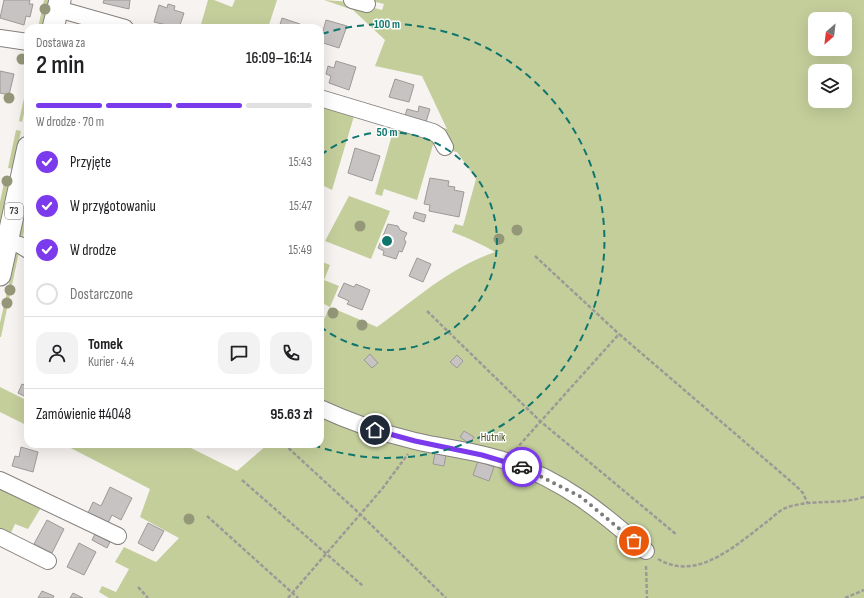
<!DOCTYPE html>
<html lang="pl">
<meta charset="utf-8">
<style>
:root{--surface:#fff;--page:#f2f2f2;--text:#202124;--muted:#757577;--line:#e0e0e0;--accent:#7c3aed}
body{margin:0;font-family:"Sofia Sans Condensed",sans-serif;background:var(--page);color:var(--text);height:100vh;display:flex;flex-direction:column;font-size:15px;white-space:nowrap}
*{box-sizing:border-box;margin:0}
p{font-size:13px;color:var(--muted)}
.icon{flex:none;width:22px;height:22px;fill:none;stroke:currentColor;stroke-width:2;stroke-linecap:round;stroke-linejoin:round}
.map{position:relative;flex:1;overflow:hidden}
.drawer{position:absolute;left:24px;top:24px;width:300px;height:424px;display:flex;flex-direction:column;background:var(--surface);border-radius:12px;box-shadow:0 4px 16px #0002}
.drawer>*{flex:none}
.needle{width:26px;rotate:208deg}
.fabs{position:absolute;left:808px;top:12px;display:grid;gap:8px}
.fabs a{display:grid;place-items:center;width:44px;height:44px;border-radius:8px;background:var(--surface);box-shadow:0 4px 16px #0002;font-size:20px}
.pin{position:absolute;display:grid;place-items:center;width:34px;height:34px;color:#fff;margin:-17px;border:2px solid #fff;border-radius:50%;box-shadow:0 1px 4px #0007}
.courier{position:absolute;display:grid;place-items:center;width:40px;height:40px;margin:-20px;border:3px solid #7c3aed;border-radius:50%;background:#fff;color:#222;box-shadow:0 1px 5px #0007}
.overview em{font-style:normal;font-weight:600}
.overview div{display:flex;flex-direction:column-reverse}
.overview{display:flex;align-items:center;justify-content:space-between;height:68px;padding:0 12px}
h1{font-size:26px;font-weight:600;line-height:30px}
.bar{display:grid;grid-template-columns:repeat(4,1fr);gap:6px 4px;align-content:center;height:48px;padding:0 12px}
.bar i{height:5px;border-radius:3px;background:var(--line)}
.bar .selected{background:var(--accent)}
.bar p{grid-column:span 4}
.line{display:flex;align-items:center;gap:10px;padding:0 12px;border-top:1px solid var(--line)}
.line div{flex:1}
.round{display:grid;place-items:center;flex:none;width:42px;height:42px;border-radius:12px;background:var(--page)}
ol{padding:0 12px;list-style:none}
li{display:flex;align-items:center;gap:12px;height:44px}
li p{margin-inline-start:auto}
li .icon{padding:4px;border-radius:50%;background:var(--accent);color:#fff;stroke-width:4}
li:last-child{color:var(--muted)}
li i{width:22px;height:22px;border:2px solid var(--line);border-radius:50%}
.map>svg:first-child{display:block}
</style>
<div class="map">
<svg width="864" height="598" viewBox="0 0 864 598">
<rect width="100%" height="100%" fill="#f7f3f1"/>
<path fill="#c4ce9b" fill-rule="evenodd" d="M44 0H49L43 28H38Z
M208 0H214L232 7 235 0H277L268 28H200Z
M324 0 350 2 382 10 384 4 367 0H864V598H109L99 592 102 586 116 592 129 569 115 562 124 547 156 562 179 538 140 517 150 489 63 444H183L237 471 268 444H320V327L330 307 320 302V261L330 265 324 280 339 286 330 307 377 327C416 299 449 268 495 252 481 244 468 238 452 232L455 224 463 226 476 179 457 152 451 151 403 116 447 129 422 76 375 66 385 40 353 10ZM815 19H845V49H815ZM815 71H845V101H815ZM633 549 651 552V559H644Z
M28 80V97L22 122 19 121Z
M320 101 354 116 332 190 320 184Z
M394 128 435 138 417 200 384 189 382 196 375 194Z
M16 130 21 131 13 169 8 168Z
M5 178 10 180 0 224V202Z
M28 191V213L22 241 18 237Z
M349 196 390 211 371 259 325 241Z
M16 252H19L1 337H0V323Z
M0 387 28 401V426L0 412Z
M0 485 42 506 28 529 15 524 9 537 0 533Z"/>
<path fill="#c7c3c2" stroke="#9d9998" d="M4 0H30L29 4H33L30 17 26 16 24 25 0 18Z
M104 0H130L129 9 103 3Z
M168 4 175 6 174 10 184 13 179 28 154 22 159 5 167 8Z
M282 18 300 24 299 28H279Z
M326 20 347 26 339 48 320 42Z
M336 61 356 67 349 90 329 83 331 76 326 74 328 66 334 68Z
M0 71 14 74 9 95 0 93Z
M395 79 414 85 409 102 389 97Z
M419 106 430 109 426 122 405 116 407 109 418 112Z
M355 148 380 156 372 181 348 173Z
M430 178 449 181 448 186 455 187 454 190 464 192 459 217 429 211 430 205 424 204Z
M415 212 426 215 424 222 413 218Z
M388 224 398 226 400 230 407 233 404 239 406 242 402 252 399 251 396 259 383 255 384 251 378 248Z
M417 258 431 264 423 282 409 276Z
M344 283 354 287 356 284 370 290 362 310 347 304 349 301 338 296Z
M370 354 378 363 372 368 364 360Z
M457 355 463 361 457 368 450 362Z
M28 379V398L18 393 22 384 25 385Z
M464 431 474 437 470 444 460 437Z
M21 447 38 452 33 472 12 466 15 456 19 457Z
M435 453 446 455 444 466 433 464Z
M478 461 494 467 489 481 473 475Z
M110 487 132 498 121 520 112 515 108 523 88 513 93 502 101 506Z
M47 520 64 529 52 553 34 544Z
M148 523 164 531 153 551 138 543Z
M95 534 110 542 107 548 92 540Z
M79 543 96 552 84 575 67 567Z
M42 591 54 596 53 598H38Z
M73 593 83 598H70Z"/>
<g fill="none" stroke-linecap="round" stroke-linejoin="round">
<g stroke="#84807e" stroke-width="18">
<path id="minor" d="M352 0 367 4
M58 9 125 28
M0 38 28 42
M320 98 433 132 439 136 445 147
M7 242 20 245 28 250
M320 408C350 422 382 433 415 441 445 448 477 451 506 461 563 480 602 512 646 551
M0 480 118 536
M0 537 48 561"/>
</g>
<g stroke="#84807e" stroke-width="23">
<path id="major" d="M53 28 60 0
M0 275 28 147"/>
</g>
<path stroke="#9c9997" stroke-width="2.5" stroke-dasharray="4 2" stroke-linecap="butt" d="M535 256 619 334
M427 311 540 421 677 535
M284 444 360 514 446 598
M515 450 619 334 795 485 803 493 808 504
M242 480 363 586
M207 516 298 598
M658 559C698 583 738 543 768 521 774 516 781 509 788 507 813 499 840 505 864 497
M646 566 647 598
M138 587 148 598
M288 598 382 489 408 454
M845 598 864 590"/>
<use href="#minor" stroke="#fff" stroke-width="16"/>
<use href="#major" stroke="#fff" stroke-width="21"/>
</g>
<g fill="#959779">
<circle cx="45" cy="9" r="5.5"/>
<circle cx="22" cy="59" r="5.5"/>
<circle cx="9" cy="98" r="5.5"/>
<circle cx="7" cy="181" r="5.5"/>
<circle cx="360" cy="226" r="5.5"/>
<circle cx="517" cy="230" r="5.5"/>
<circle cx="499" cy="239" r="5.5"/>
<circle cx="10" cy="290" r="5.5"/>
<circle cx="7" cy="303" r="5.5"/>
<circle cx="333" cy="313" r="5.5"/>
<circle cx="362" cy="325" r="5.5"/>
<circle cx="189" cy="519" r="5.5"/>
</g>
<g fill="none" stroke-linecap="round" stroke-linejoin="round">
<path stroke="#7e7b7a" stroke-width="4" stroke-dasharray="0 7.2" d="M522 467 581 497 634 541"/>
<path stroke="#7c3aed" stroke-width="5" d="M375 430 415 441 482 455 522 467"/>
</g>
<g fill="none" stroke="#0f766e" stroke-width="2" stroke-dasharray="7 5">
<path d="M321 155A109 109 0 1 1 321 327"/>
<path d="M322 34A217 217 0 1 1 311 444"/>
</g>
<g text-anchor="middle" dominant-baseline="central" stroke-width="3" stroke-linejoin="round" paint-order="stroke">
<rect fill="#fff" stroke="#777675" stroke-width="1" x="5" y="203" width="18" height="16" rx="3"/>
<g font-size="10" font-weight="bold" fill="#3d3b3a">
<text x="14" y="211">73</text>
</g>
<g font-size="11" fill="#444c17" stroke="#fff">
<text x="493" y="437">Hutnik</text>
</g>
</g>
<circle cx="387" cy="241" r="6" fill="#0f766e" stroke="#fff" stroke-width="2"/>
<g font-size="12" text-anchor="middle" font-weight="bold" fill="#0f766e" stroke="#fff" stroke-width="3" stroke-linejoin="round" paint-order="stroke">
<text x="387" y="28">100 m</text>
<text x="387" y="136">50 m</text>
</g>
</svg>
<div class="fabs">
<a><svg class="needle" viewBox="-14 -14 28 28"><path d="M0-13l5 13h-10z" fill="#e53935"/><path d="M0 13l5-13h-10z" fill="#757577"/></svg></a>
<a><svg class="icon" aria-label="layers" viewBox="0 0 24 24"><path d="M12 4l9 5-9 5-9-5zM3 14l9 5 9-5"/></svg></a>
</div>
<div class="pin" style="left:634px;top:541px;background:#ea580c"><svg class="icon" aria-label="bag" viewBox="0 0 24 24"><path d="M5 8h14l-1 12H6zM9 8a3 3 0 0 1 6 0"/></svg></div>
<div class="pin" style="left:375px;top:430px;background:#1f2937"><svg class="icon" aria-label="home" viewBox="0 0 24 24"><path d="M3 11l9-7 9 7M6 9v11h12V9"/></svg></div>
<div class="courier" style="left:522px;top:467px"><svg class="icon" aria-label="car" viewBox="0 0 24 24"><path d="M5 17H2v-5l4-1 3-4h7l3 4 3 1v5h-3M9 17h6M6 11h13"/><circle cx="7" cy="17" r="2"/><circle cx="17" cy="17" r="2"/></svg></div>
<section class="drawer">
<div class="overview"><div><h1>2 min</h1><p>Dostawa za</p></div><em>16:09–16:14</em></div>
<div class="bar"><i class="selected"></i><i class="selected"></i><i class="selected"></i><i></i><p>W drodze · 70 m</p></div>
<ol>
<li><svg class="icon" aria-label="check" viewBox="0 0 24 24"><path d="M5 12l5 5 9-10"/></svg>Przyjęte<p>15:43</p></li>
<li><svg class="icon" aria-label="check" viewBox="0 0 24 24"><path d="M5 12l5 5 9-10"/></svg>W przygotowaniu<p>15:47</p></li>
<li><svg class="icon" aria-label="check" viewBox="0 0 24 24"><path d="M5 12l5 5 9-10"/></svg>W drodze<p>15:49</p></li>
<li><i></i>Dostarczone</li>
</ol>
<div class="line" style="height:72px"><a class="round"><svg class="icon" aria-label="person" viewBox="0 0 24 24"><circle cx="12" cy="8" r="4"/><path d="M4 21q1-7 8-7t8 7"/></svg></a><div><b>Tomek</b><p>Kurier · 4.4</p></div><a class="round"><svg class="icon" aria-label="chat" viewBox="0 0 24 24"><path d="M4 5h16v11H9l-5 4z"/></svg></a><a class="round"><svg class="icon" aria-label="phone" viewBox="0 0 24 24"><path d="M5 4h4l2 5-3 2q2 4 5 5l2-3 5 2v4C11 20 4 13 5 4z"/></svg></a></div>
<div class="line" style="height:52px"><div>Zamówienie #4048</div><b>95.63 zł</b></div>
</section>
</div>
